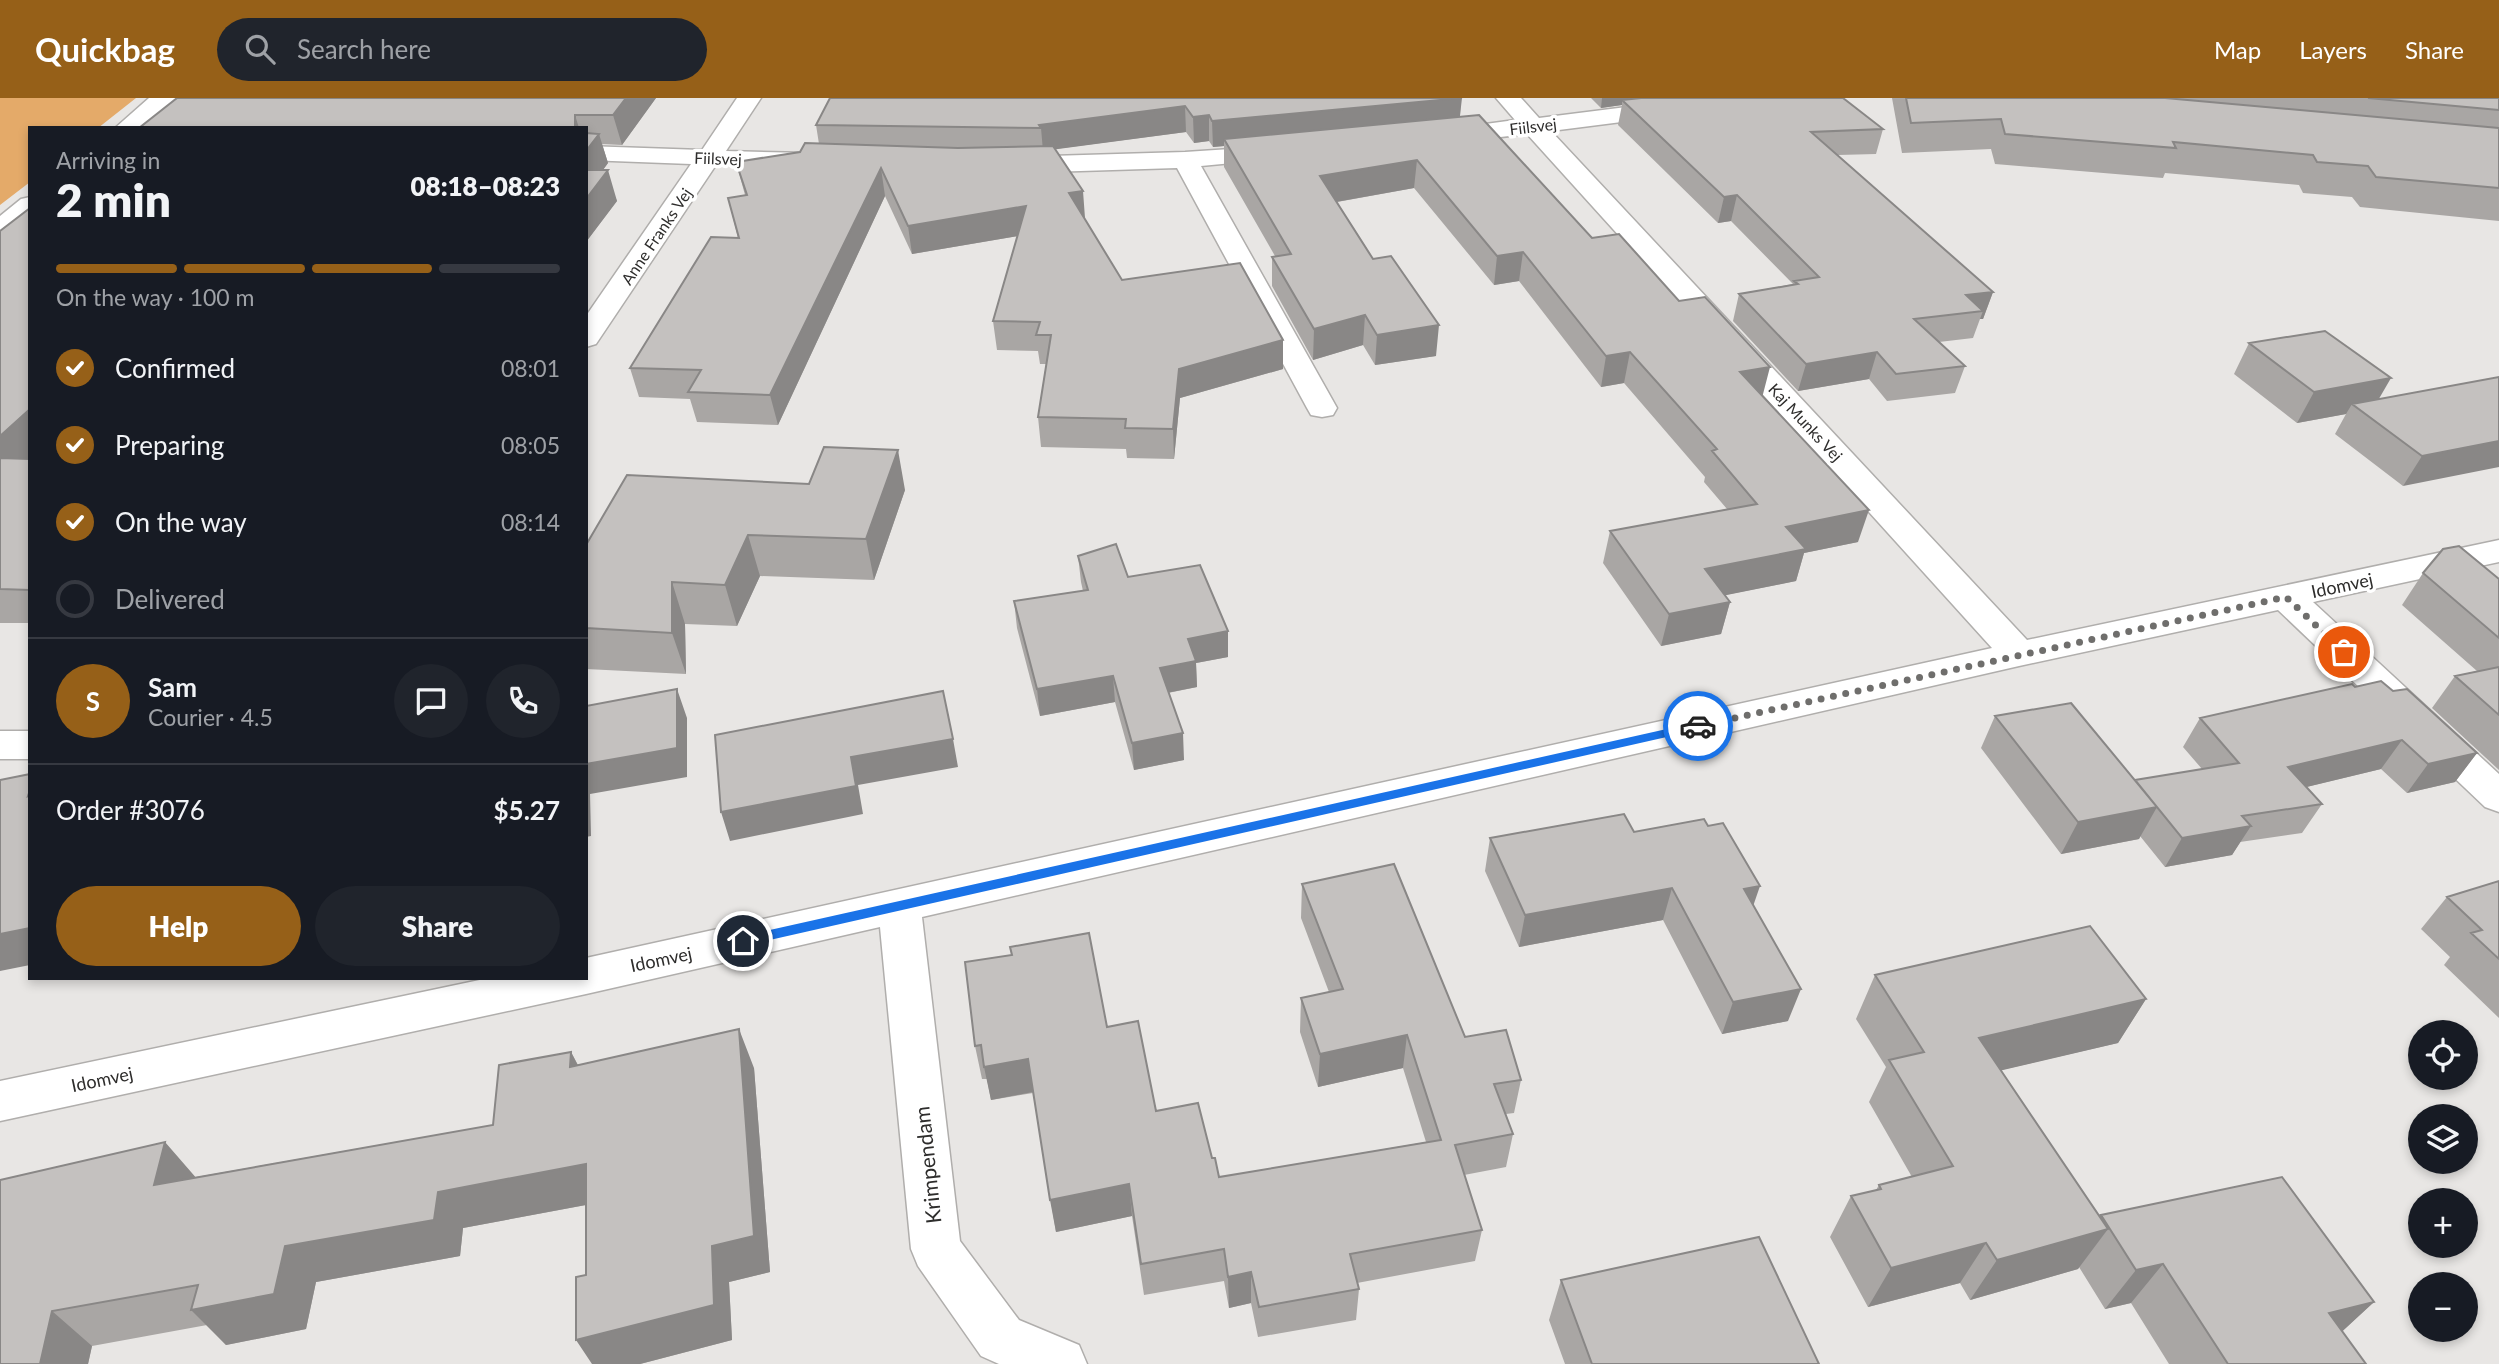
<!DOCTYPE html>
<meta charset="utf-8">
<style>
:root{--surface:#171b24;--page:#20242c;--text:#f1f3f6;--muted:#9ea1a6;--line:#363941;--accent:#966018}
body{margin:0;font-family:Lato,sans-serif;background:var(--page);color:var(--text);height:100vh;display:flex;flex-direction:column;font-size:26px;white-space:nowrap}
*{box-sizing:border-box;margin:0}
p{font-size:23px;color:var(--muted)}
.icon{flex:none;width:38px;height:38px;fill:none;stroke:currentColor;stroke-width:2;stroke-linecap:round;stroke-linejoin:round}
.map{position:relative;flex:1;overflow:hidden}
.sheet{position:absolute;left:28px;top:28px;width:560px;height:854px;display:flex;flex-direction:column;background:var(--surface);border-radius:0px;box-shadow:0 4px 10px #0003}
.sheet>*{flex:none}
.buttons{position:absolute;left:2408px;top:922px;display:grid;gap:14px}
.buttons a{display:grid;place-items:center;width:70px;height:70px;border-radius:50%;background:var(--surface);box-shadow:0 4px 10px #0003;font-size:35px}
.pin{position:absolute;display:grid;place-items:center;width:60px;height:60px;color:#fff;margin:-30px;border:4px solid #fff;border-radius:50%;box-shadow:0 2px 7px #0007}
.courier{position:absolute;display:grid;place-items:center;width:70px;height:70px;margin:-35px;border:5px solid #1a73e8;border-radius:50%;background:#fff;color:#222;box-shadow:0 2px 9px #0007}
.overview em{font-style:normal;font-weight:800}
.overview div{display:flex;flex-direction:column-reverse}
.overview{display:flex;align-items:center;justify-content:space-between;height:119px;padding:0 28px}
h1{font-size:46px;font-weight:800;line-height:52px}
.bar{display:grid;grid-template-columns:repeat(4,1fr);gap:10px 7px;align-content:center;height:84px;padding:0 28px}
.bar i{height:9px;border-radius:5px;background:var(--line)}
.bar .on{background:var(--accent)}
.bar p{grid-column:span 4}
.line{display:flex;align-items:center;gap:18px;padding:0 28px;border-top:2px solid var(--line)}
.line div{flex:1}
.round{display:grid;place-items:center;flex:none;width:74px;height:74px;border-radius:37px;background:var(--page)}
ol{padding:0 28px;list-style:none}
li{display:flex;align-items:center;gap:21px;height:77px}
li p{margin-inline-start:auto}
li .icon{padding:7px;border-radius:50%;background:var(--accent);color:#fff;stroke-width:4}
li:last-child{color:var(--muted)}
li i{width:38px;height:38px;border:4px solid var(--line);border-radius:50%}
.button{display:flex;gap:14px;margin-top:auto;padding:14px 28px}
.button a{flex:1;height:80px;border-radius:42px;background:var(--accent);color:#fff;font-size:28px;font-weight:800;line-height:80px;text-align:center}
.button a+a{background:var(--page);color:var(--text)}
header{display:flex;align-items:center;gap:42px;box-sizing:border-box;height:98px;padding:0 35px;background:var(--accent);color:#fff}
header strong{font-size:33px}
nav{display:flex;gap:38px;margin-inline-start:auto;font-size:24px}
.search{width:490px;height:63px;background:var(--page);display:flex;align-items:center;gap:18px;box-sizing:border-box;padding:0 24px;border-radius:38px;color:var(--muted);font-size:26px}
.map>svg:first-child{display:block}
</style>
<header>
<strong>Quickbag</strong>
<div class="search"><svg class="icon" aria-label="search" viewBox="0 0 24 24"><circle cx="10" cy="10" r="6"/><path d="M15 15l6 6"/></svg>Search here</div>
<nav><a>Map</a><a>Layers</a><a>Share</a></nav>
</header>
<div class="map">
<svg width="2499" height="1266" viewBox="0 0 2499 1266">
<rect width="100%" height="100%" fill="#e8e6e4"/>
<path fill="#e4aa69" d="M0 0H136L98 30H30V84L0 107Z"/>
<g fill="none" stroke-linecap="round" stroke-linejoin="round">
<g stroke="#b0aeac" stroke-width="3">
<path id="street" d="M149 0H176L142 30H115Z
M737 0H761L726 53 808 55 817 58 821 63 817 68 808 71 716 67 596 246 586 249V218L691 66 586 62V48L702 52Z
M1496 0H1521L1539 20 1698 0H1767L1763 5 1755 7 1551 33 2027 542 2499 442V464L2313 504 2499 676V714L2485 709 2278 512 2019 568 922 819 960 1143 1019 1222 1079 1247 1087 1266H999L981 1258 918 1168 911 1151 880 829 586 896 0 1023V983L489 880H586V860L1992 550 1527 36 1441 46 1432 44 1429 39 1432 34 1441 32 1515 22Z
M1277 48 1286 50 1289 55 1286 60 1201 68 1337 310 1333 317 1322 319 1311 317 1307 310 1177 70 1012 75 1003 72 999 67 1003 62 1012 59 1185 54Z
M30 99V120L9 137 0 139V118L21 101Z
M0 633H30V661H0Z"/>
</g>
<use href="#street" fill="#fff" fill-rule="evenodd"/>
</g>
<path fill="#a9a6a4" d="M177 0H656L622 47 602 46 608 65 603 72 617 103 586 144V30H139Z
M830 0H1461L1460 18 1763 298 1858 444 1804 455 1796 483 1725 497 1730 504 1721 536 1661 548 1603 465 1610 433 1727 411 1704 384 1705 379 1624 285 1601 289 1519 183 1494 187 1414 90 1337 104 1436 258 1375 267 1363 247 1313 262 1272 188V159L1275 158 1224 69V48L1213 49 1209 43 1194 45 1186 34 1055 51 1084 121 1122 182 1283 271 1180 300 1174 361 1127 360 1126 351 1041 349 1038 319 1046 266H1040L1038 253 997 252 993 223 1018 138 912 156 885 98 778 327 697 324 690 301 639 299 630 270 738 140 728 100 745 97 736 64 800 54 819 46 816 27Z
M1591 0H1843L1883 31 1876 56 1838 57 1993 194 1983 221H1980L1973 240 1939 244 1965 268 1955 295 1887 303 1869 281 1798 293 1733 223 1739 196 1793 186 1731 123 1718 125 1618 27 1622 7 1601 10Z
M1892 0H2499V123L2360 109 2352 99 2303 95 2299 87 2165 75 2163 80 1995 66 1991 51 1902 55Z
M30 110V525H0V133Z
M2249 245 2379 301 2499 279 2403 388 2335 336 2346 316 2297 325 2234 276Z
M905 392 874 482 760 478 737 528 685 526 686 576 586 571V447Z
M1078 458 1128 479 1228 533V559L1196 565 1197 589 1168 595 1184 662 1134 672 1115 604 1040 618 1017 530 1014 503 1083 493 1081 484Z
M2423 475 2499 481V672L2432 610 2455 578 2477 573 2402 507Z
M2355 589 2393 593 2477 655 2455 684 2407 695 2381 671 2306 689 2322 706 2302 735 2240 744 2232 757 2165 769 2140 738 2139 741 2061 756 1981 650 1995 618 2135 682 2202 671 2183 649 2200 620Z
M1634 734 1788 923 1722 936 1663 822 1519 849 1485 773 1490 740Z
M2499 783V920L2444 867 2450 859 2421 831 2447 799Z
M1302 786 1465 939 1521 982 1514 1015 1506 1016 1513 1036 1506 1069 1464 1077 1482 1132 1475 1163 1357 1185 1359 1191 1356 1222 1258 1239 1251 1205 1229 1210 1224 1183 1144 1197 1132 1118 1056 1134 1033 995 991 1002 987 981H982L975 948 1107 929 1156 1013 1212 1060 1219 1079 1426 1044 1403 970 1318 989 1300 934 1301 900 1329 894 1301 820Z
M1875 877 2146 901 2118 945 2001 972 2100 1119 2101 1117 2374 1204 2342 1233 2366 1266H2169L2131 1205 2105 1211 2079 1169 2078 1171 1970 1202 1960 1185 1868 1209 1830 1139 1851 1098 1876 1092 1879 1087 1912 1079 1869 1004 1886 969 1856 921Z
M571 954 578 967 754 970 770 1174 729 1184 732 1242 640 1266H592L586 1177V1107L463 1130 460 1158 316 1184 306 1231 226 1247 207 1227 92 1248 88 1266H0V1082L196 1079 493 1027Z
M1561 1182 1819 1266H1565L1549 1222Z"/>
<path fill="#898786" d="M626 0H656L622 47 613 17Z
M1462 0 1459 26 1224 41V48L1213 49 1212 23Z
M1602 0H1678L1622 2V7L1601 10Z
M1185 8 1186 34 1043 53 1041 30 1039 27Z
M575 17 579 30H575Z
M1209 17V43L1194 45 1193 19Z
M599 36 608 65 586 95V53Z
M1417 62 1414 90 1319 107 1320 78Z
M881 70 885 98 778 327 770 297Z
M608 72 617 103 586 144V101Z
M1083 93 1085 120 1071 123 1069 95Z
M1737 97 1731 123 1718 125 1724 99Z
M1026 108 1029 136 912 156 908 128Z
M1523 154 1519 183 1494 187 1497 158Z
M1993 194 1983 221H1980L1983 213 1966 197Z
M1365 217 1363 247 1313 262 1314 231Z
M1439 227 1436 258 1375 267 1377 237Z
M1283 242V271L1180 300 1174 361 1173 331 1179 271Z
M1630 254 1624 285 1601 289 1606 258Z
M1877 254 1869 281 1798 293 1806 266Z
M1770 269 1762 300 1740 274Z
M2391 280 2373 311 2352 306 2346 316 2297 325 2314 294Z
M30 311V364L0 392V338Z
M2499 343V369L2403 388 2422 358Z
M898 352 905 392 874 482 866 441Z
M1869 412 1858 444 1804 455 1796 483 1697 503 1705 471 1786 429Z
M748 437 760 478 737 528 725 487Z
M672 484 685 526 686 576 672 535Z
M1730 504 1721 536 1661 548 1669 516Z
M1228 533V559L1196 565 1197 589 1161 596 1160 570 1188 541Z
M1113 578 1115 604 1040 618 1037 591Z
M677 591 687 620V679L590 696 591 738 586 739V666Z
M1183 635 1184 662 1134 672 1132 645Z
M953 641 958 669 858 687 863 716 730 743 721 714 851 659Z
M2402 642 2381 671 2269 698 2288 669Z
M2477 655 2455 684 2407 695 2428 666Z
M2157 709 2139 741 2061 756 2078 724Z
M2251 728 2232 757 2165 769 2182 740Z
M1760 788 1749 820 1744 791Z
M1672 790 1663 822 1519 849 1525 817Z
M30 830V867L0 873V836Z
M1801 891 1788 923 1722 936 1733 904Z
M2146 901 2118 945 1956 983 1979 940Z
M739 931 754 970 770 1174 729 1184 732 1242 640 1266H592L576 1242 712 1148Z
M1407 937 1403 970 1318 989 1320 956Z
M571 954 591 993 570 969Z
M1028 961 1033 994 991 1002 984 969Z
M165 1044 198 1082 154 1087Z
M586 1066 607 1103 463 1130 460 1158 316 1184 306 1231 226 1247 191 1212 285 1148 438 1094Z
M1129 1086 1132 1118 1056 1134 1050 1102Z
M2108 1131 2078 1171 1970 1202 1997 1162Z
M1986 1145 1960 1185 1868 1209 1891 1170Z
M2163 1166 2131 1205 2105 1211 2136 1172Z
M1251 1174V1205L1229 1210 1228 1179Z
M2374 1204 2333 1242 2329 1215Z
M52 1213 92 1248 88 1266H40Z"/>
<path fill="#c4c1bf" stroke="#898786" stroke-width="2" d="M177 0H626L613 17H575V30H139Z
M830 0H1462L1212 23 1209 17 1193 19 1185 8 1039 27 1041 30 816 27Z
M1641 0H1843L1883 31 1811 34 1993 194 1966 197 1983 213 1914 221 1965 268 1896 276 1877 254 1806 266 1739 196 1798 186 1794 183 1819 179 1737 97 1724 99 1622 2Z
M1906 0H2165L2499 30V90L2376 79 2368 68 2317 64 2313 57 2173 44 2176 50 2005 36 2001 21 1911 25Z
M2368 0H2499V12Z
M1479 17 1592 140 1619 136 1679 203 1705 199 1770 269 1740 274 1869 412 1786 429 1806 451 1705 471 1730 504 1669 516 1610 433 1757 406 1712 353 1717 351 1630 254 1606 258 1523 154 1497 158 1417 62 1320 78 1373 161 1391 158 1439 227 1377 237 1365 217 1314 231 1272 159 1291 156 1224 41Z
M586 35 599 36 586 53Z
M805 45 958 50 1053 48 1083 93 1069 95 1122 182 1240 165 1283 242 1179 271 1173 331 1125 330 1126 321 1038 319 1051 237H1036L1040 224 993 223 1026 108 908 128 881 70 770 297 688 294 701 272 630 270 711 139 739 140 728 100 747 97 736 64 800 54Z
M586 72H608L586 101Z
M30 110V311L0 338V133Z
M2325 233 2391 280 2314 294 2249 245Z
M2499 279V343L2422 358 2352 306Z
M824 349 898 352 866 441 748 437 725 487 672 484V535L586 530V447L627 377 809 386Z
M0 360 30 361V492L0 491Z
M1116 446 1128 479 1200 467 1228 533 1188 541 1196 563 1160 570 1183 635 1132 645 1113 578 1037 591 1014 503 1088 492 1078 458Z
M2459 448 2499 481V540L2423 475 2443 451Z
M2499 569V617L2455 578Z
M2381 583 2393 593 2407 591 2477 655 2428 666 2402 642 2288 669 2322 706 2242 718 2251 728 2182 740 2135 682 2239 665 2200 620 2352 586 2355 589Z
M677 591V650L586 666V608Z
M943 593 953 641 851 659 856 688 721 714 715 637Z
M2071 605 2157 709 2078 724 1995 618Z
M30 676V692L28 698 30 697V830L0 836V682Z
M1624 716 1634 734 1704 721 1708 728 1723 725 1760 788 1744 791 1801 891 1733 904 1672 790 1525 817 1490 740Z
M1394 766 1465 939 1506 932 1521 982 1494 986 1513 1036 1455 1047 1482 1132 1350 1156 1359 1191 1259 1209 1251 1174 1228 1179 1224 1151 1141 1166 1129 1086 1050 1102 1028 961 984 969 981 947 975 948 965 864 1012 857 1010 849 1089 835 1107 929 1138 923 1156 1013 1198 1005 1212 1060H1215L1219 1079 1441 1042 1407 937 1320 956 1301 900 1343 891 1302 786Z
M2499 783V861L2471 835 2482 832 2447 799Z
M2090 828 2146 901 1979 940 2108 1131 1997 1162 1986 1145 1891 1170 1851 1098 1881 1091 1879 1087 1953 1068 1889 962 1924 954 1875 877Z
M739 931 754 1138 712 1148 714 1207 576 1242V1179L586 1177V1066L438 1094 434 1122 285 1148 274 1196 191 1212 198 1187 52 1213 40 1266H0V1082L165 1044 154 1087 493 1027 499 967 571 954 570 969Z
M2282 1079 2374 1204 2329 1215 2366 1266H2228L2163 1166 2136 1172 2101 1117Z
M1759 1139 1819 1266H1592L1561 1182Z"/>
<path fill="#1a73e8" d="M1698 624 1703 628 1702 631 743 848 736 843 743 838Z"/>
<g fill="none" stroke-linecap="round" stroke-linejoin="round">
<path stroke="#6f6e6c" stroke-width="7" stroke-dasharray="0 12.6" d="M1698 628 2286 499 2344 554"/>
</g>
<g text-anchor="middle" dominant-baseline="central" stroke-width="7" stroke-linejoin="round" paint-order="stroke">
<g font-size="16" fill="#2e2d2c" stroke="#fff">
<text transform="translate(1533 28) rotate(-7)">Fiilsvej</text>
<text transform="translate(718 60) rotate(2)">Fiilsvej</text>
<text transform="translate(656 138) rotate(-56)">Anne Franks Vej</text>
<text transform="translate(1806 324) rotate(47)">Kaj Munks Vej</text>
</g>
<g font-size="18" fill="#2e2d2c" stroke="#fff">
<text transform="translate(2342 487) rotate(-12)">Idomvej</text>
<text transform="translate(661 861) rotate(-12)">Idomvej</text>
<text transform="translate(102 981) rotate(-12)">Idomvej</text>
</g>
<g font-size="21" fill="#2e2d2c" stroke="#fff">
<text transform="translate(927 1067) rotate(-96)">Krimpendam</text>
</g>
</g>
</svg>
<div class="buttons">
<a><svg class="icon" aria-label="locate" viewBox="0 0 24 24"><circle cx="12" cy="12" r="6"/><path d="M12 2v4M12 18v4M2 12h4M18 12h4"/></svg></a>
<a><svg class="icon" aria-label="layers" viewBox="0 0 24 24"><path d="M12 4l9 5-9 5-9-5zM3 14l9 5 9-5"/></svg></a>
<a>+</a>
<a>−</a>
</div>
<div class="pin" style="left:2344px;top:554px;background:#ea580c"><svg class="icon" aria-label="bag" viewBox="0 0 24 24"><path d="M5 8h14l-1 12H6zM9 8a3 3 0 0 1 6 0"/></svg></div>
<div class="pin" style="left:743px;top:843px;background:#1f2937"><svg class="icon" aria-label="home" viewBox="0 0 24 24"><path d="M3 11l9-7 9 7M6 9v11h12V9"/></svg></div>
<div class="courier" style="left:1698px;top:628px"><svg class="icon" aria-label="car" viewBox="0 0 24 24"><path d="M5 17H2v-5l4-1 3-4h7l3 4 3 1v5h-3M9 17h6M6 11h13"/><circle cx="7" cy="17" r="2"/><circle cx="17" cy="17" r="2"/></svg></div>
<section class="sheet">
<div class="overview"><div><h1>2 min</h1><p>Arriving in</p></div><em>08:18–08:23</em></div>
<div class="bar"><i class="on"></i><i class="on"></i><i class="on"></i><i></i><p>On the way · 100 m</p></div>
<ol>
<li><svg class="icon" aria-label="check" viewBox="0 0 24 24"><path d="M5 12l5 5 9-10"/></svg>Confirmed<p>08:01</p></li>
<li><svg class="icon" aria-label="check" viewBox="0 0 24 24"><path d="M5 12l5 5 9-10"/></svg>Preparing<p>08:05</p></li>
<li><svg class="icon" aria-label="check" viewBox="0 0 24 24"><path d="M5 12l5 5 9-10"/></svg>On the way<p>08:14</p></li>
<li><i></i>Delivered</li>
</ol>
<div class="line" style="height:126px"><b class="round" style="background:var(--accent);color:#fff">S</b><div><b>Sam</b><p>Courier · 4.5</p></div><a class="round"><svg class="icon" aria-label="chat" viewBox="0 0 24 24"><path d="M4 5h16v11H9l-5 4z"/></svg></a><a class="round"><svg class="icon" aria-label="phone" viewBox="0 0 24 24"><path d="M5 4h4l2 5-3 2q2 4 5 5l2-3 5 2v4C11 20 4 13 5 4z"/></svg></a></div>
<div class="line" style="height:91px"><div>Order #3076</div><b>$5.27</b></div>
<div class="button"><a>Help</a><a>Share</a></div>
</section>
</div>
